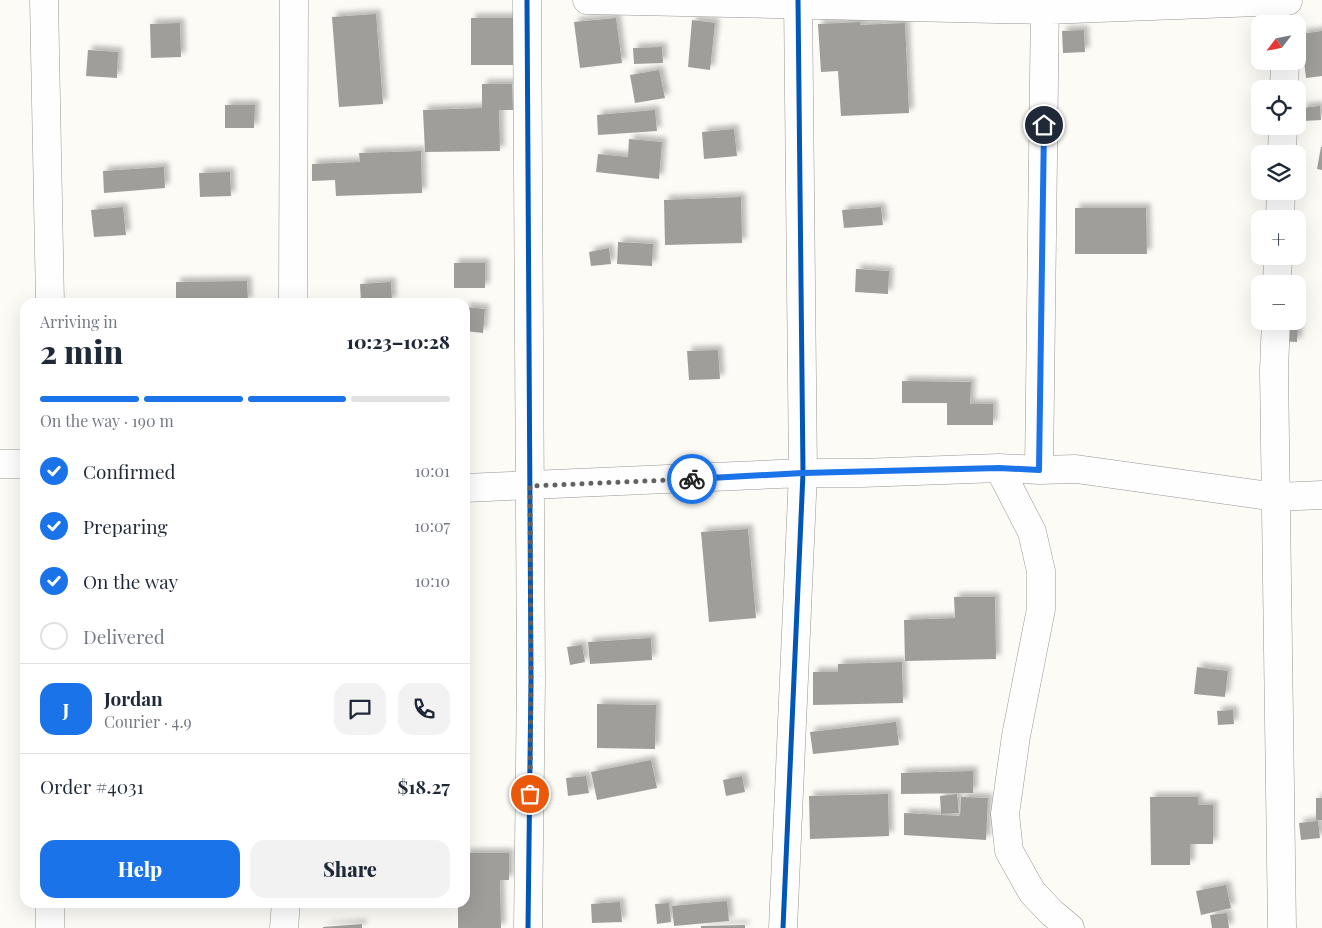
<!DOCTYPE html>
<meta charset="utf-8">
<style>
:root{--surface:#fff;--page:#f2f2f3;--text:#1f2937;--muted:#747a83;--line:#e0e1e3;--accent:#1a73e8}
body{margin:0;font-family:"Playfair Display",serif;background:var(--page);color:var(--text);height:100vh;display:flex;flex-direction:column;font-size:19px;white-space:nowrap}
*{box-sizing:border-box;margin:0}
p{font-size:16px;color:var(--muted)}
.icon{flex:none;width:28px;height:28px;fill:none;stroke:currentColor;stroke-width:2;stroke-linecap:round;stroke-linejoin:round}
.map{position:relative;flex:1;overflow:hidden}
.panel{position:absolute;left:20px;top:298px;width:450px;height:610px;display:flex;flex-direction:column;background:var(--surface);border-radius:15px;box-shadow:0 5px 20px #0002}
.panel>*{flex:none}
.needle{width:32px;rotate:238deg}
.fabs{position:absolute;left:1251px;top:15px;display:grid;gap:10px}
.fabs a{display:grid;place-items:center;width:55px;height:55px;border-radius:10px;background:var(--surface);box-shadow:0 5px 20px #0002;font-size:25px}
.pin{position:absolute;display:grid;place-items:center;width:42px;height:42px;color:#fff;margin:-21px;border:2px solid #fff;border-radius:50%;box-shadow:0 1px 5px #0007}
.courier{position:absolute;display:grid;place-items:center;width:50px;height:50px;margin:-25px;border:4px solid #1a73e8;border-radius:50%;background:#fff;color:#222;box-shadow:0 1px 6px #0007}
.headline em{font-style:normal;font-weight:800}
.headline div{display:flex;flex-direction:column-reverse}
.headline{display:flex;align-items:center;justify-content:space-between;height:85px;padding:0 20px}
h1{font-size:32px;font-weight:800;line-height:38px}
.bar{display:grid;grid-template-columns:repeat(4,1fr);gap:8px 5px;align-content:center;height:60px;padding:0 20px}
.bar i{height:6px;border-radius:4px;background:var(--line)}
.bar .active{background:var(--accent)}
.bar p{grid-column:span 4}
.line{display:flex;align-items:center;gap:12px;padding:0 20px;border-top:1px solid var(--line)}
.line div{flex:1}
.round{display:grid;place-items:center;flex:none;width:52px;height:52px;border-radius:15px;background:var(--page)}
ol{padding:0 20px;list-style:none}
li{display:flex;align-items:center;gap:15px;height:55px}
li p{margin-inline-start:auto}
li .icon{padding:5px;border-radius:50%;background:var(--accent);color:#fff;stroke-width:4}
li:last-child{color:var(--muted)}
li i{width:28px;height:28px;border:2px solid var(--line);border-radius:50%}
.cta{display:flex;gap:10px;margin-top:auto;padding:10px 20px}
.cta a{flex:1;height:58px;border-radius:15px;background:var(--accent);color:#fff;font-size:20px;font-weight:800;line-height:58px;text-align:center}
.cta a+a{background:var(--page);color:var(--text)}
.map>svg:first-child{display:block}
</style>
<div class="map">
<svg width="1322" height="928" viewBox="0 0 1322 928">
<defs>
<filter id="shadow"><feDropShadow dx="4.5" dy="-4.5" stdDeviation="2.5" flood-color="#0004"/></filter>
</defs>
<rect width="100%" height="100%" fill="#fcfbf6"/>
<path fill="#a09e9b" filter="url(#shadow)" d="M376 14 383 104 339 107 332 17Z
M471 18H519L520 65H471Z
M616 18 622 63 580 68 574 22Z
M692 20 715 23 710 70 688 67Z
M860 22V25L905 23 909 113 841 116 838 71 821 72 818 24Z
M180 23 181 57 151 58 150 24Z
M1084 30 1085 52 1063 53 1062 31Z
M1322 31V76L1306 78 1301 34Z
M662 47 663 63 634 64 633 48Z
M88 50 118 52 117 78 86 76Z
M659 70 665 98 635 103 630 75Z
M482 84H512L513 110H499L500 151 425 152 423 110 482 108Z
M225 105H255L254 128H225Z
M1320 106 1321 120 1303 121 1302 108Z
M655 110 657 131 598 135 597 115Z
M734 129 737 156 704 159 702 132Z
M629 139 662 142 659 179 596 172 598 154 628 157Z
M1321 147H1322V170L1317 169Z
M421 151 422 193 336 196 335 180 312 181V164L360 162 359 153Z
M164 167 165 188 104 193 103 171Z
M230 172 231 196 200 197 199 173Z
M741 197 742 243 665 245 664 200Z
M123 207 126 235 94 237 91 210Z
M881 207 883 225 844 228 842 210Z
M1075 208H1146L1147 254H1075Z
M618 242 653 244 652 266 617 264Z
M609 248 611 264 591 266 589 252Z
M454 263H485V288H454Z
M856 269 889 271 888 294 855 292Z
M247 281 248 302H176V282Z
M391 282 392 302H361L360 284Z
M465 307 485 309 483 333 465 331Z
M1280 324 1298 326 1297 342 1279 341Z
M718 350 720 379 689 380 687 351Z
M902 381 971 382 970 404H993V425H947V403H902Z
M748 529 756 618 709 622 701 532Z
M954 597H995L996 659 905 661 904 620 955 618Z
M651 638 652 660 590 664 588 642Z
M582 645 585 662 570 665 567 647Z
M902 662 903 703 813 705V672H838V664Z
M1197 667 1228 671 1225 697 1194 694Z
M597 704 656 705 655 749 597 748Z
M1233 710 1234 724 1218 725 1217 711Z
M896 722 899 745 813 754 810 732Z
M651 760 657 788 597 800 591 772Z
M973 771V793L901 794V773Z
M586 776 589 793 568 796 566 778Z
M742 776 745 792 726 796 723 780Z
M888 794 889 836 810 839 809 796Z
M957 794 959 813 941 814 940 796Z
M961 797 988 798 986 840 904 835V813L960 816Z
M1150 797H1198V805H1213V844H1190V865H1151Z
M1316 798H1322V820H1316Z
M1318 821 1320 838 1301 840 1299 823Z
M465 853H509V880H500L501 928H458V902H465Z
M1226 885 1231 908 1201 915 1196 891Z
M727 901 729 921 674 926 672 906Z
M620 902 622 922 592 923 591 904Z
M669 903 671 922 657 924 655 904Z
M1227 913 1229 928H1212L1210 915Z
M362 924V928H323V927Z
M745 925V928H701V926Z"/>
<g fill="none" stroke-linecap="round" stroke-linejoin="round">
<g stroke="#969694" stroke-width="29">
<path id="minor" d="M44 0 50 302
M527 0 531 680 528 928
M587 0 1045 10 1288 1
M1284 89 1285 61
M1282 154 1283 126
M1280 219 1281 191
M1277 284 1278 256
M293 302 294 0
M1276 321 1274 370 1282 928
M0 464H25
M999 468 1032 532 1041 571V609L1016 736 1005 814 1009 851 1032 892 1052 913 1070 928
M1039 470 1045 0
M465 488 803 473H862L999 468 1039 470 1076 469 1276 497 1322 495
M50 928V902
M284 928 286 902
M783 928 803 473 798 0"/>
</g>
<use href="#minor" stroke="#fffefe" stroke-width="28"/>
<g stroke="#fff" stroke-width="8">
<path id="cycleway" d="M527 0 531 680 528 928
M783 928 803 473 798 0"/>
</g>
<use href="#cycleway" stroke="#0057b8" stroke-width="5"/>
</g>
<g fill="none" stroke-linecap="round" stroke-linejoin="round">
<path stroke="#636260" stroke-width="5" stroke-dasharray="0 9" d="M530 794 531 680 530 486 692 479"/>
<path stroke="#1a73e8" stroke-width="6" d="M692 479 803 473 999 468 1039 470 1044 125"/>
</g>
</svg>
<div class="fabs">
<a><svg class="needle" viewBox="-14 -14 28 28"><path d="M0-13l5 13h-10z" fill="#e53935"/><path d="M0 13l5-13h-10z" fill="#747a83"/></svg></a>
<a><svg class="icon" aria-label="locate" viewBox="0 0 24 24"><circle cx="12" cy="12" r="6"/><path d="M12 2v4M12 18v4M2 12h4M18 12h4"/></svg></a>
<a><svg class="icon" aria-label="layers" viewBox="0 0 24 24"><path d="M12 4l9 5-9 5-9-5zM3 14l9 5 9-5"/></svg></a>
<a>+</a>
<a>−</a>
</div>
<div class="pin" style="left:530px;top:794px;background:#ea580c"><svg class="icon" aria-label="bag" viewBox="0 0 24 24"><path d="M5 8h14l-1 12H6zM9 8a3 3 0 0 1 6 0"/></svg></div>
<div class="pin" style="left:1044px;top:125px;background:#1f2937"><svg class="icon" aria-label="home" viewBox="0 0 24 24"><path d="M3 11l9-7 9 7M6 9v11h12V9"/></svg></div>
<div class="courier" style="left:692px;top:479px"><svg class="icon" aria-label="bike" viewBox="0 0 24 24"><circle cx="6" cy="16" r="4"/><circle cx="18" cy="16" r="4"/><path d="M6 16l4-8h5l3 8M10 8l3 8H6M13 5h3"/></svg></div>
<section class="panel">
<div class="headline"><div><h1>2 min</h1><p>Arriving in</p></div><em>10:23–10:28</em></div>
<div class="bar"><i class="active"></i><i class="active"></i><i class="active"></i><i></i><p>On the way · 190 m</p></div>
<ol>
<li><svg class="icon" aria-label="check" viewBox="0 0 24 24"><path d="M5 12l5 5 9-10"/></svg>Confirmed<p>10:01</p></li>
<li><svg class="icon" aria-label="check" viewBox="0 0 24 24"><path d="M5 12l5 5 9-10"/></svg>Preparing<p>10:07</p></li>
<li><svg class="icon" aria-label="check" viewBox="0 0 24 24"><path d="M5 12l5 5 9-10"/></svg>On the way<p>10:10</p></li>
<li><i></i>Delivered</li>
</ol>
<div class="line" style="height:90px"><b class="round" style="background:var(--accent);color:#fff">J</b><div><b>Jordan</b><p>Courier · 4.9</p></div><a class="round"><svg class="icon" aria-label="chat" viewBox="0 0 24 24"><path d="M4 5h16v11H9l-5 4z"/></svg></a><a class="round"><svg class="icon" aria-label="phone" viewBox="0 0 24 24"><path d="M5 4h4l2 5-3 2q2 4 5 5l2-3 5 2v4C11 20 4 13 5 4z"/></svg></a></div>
<div class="line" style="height:65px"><div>Order #4031</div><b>$18.27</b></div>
<div class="cta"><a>Help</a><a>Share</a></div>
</section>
</div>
